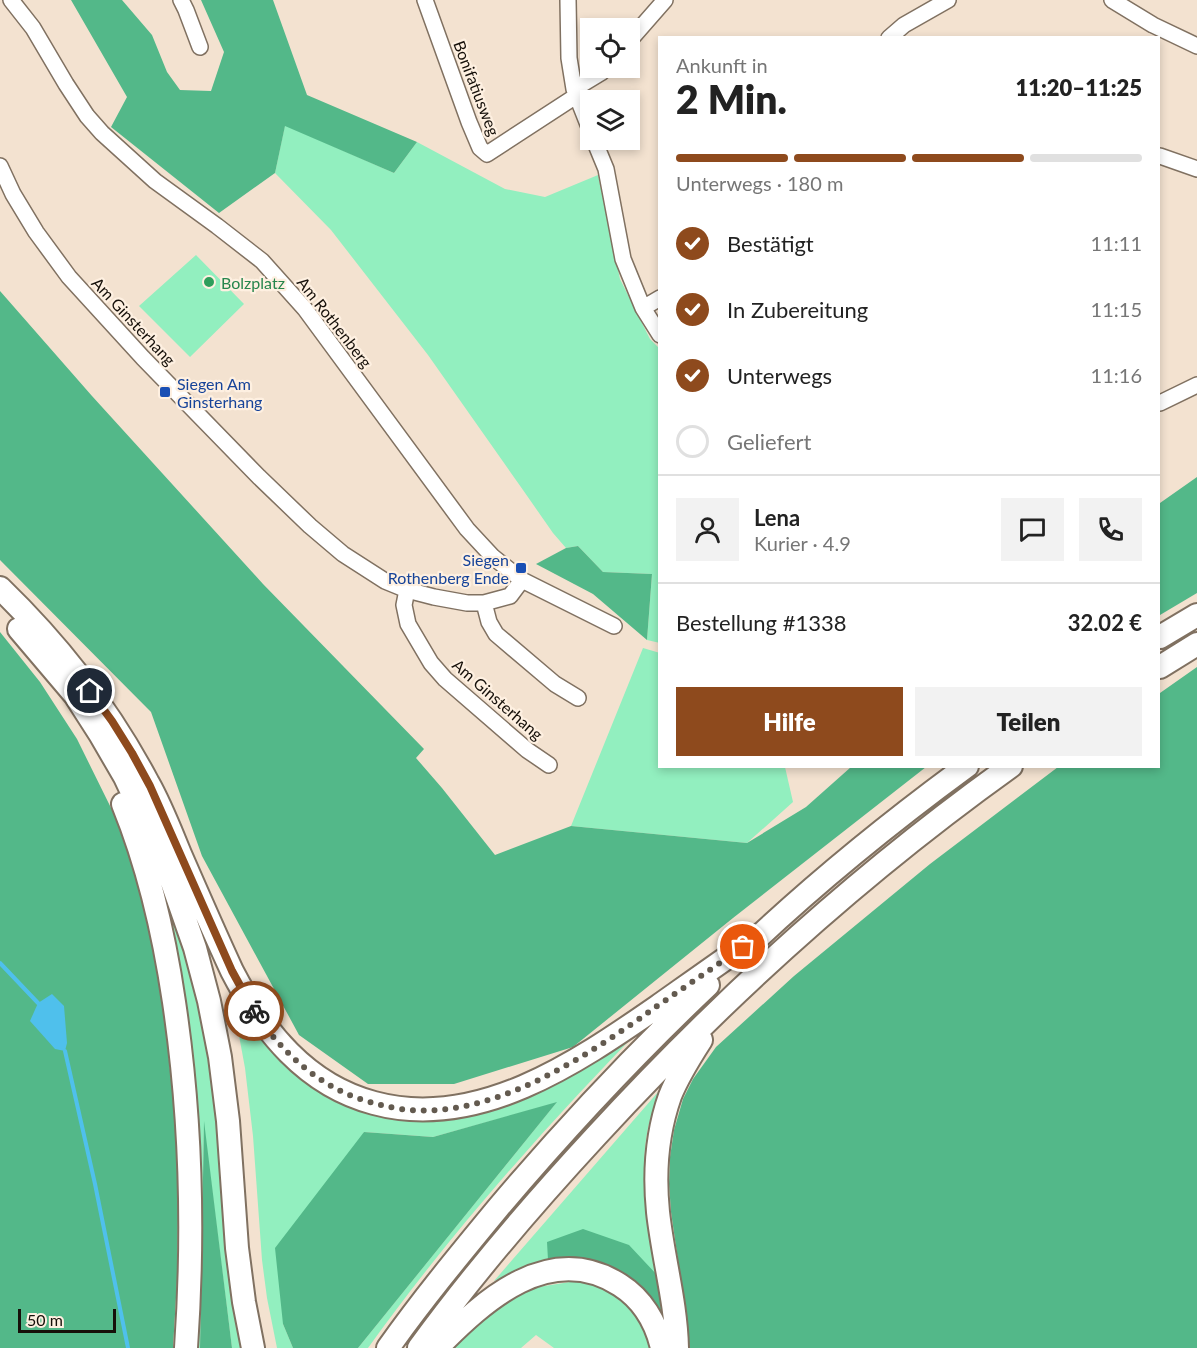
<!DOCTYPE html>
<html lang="de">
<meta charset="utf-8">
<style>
:root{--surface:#fff;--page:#f2f2f2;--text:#222;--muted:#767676;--line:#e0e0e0;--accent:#8e4a1d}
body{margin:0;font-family:Lato,sans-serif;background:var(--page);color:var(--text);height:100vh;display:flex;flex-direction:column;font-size:22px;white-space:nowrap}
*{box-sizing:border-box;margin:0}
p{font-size:20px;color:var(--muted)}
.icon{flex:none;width:33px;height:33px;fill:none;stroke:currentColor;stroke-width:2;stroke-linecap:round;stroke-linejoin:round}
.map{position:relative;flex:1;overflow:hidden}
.drawer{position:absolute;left:658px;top:36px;width:502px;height:732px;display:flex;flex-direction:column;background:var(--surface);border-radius:0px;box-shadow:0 3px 9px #0003}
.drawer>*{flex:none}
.buttons{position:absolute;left:580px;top:18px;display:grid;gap:12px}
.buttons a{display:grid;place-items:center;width:60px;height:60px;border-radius:0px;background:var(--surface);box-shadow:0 3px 9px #0003;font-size:30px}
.scale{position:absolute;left:18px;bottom:15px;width:98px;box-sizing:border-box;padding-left:6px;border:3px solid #16100a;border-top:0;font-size:16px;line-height:21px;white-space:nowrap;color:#16100a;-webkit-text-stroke:4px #fef0e1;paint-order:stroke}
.pin{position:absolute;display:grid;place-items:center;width:51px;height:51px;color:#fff;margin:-26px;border:3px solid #fff;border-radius:50%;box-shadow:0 2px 6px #0007}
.courier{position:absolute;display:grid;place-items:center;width:60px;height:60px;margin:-30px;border:4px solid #8e4a1d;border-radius:50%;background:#fff;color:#222;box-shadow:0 2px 8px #0007}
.head em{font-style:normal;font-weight:800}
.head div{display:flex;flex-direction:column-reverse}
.head{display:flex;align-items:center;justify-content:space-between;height:102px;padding:0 18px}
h1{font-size:39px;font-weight:800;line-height:45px}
.bar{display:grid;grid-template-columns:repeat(4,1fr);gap:9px 6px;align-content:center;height:72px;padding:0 18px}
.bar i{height:8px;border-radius:4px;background:var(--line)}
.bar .on{background:var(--accent)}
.bar p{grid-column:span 4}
.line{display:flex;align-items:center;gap:15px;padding:0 18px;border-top:2px solid var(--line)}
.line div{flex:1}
.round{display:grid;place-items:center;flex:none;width:63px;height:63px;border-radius:0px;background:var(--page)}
ol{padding:0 18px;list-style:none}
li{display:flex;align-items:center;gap:18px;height:66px}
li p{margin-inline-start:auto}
li .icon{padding:6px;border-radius:50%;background:var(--accent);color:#fff;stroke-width:4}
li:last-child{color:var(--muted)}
li i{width:33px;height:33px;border:3px solid var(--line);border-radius:50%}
.action{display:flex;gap:12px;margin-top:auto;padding:12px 18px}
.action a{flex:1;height:69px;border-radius:0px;background:var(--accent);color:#fff;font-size:24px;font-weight:800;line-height:69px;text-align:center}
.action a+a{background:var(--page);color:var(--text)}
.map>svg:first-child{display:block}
</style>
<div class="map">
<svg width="1197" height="1348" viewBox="0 0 1197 1348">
<rect width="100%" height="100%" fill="#f3e2d0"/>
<path fill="#92efbf" d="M285 125 394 173 417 142 505 189 545 197 598 175 620 279 650 339 660 349V643L647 640 652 574 603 572 578 546 566 548 553 533 523 490 428 355 331 230 275 173Z
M196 255 244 304 190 357 139 306Z
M643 648 660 653V766L785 767 793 802 747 843 571 826Z
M161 881 195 984 214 1084 244 1348H232L204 1127 200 1348H194L186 1009 175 938Z
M231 992 244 1004 308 1077 448 1112 656 1013C553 1118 454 1228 368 1348H358L556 1103 433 1137 364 1132 283 1324 293 1348H277L267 1298 262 1260 253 1136 245 1068Z
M665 1084C659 1098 651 1113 648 1128 638 1176 650 1228 658 1276L548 1242V1260L494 1281Z
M576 1281C591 1285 609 1288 621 1298 637 1309 645 1331 650 1348H554L536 1335 521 1348H454L482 1320 507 1303 532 1288Z"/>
<path fill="#53b889" d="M71 0H122L152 35 167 72 180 90 211 91 224 52 201 0H273L307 95 417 142 394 173 285 126 275 173 219 213 111 127 127 97Z
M0 291 92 396 263 584 424 749 416 758 442 788 495 855 571 826 747 843 806 807 851 767H926L733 918 573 1047 454 1084H368L299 1035 202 856 151 712 0 560Z
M1197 477V593L1160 615V503Z
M578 546 603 572 652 574 647 640 593 594 536 564 566 548Z
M0 632 40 682 77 739 115 816 147 910 164 1013 179 1156 177 1281 173 1348H0Z
M1197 667V1348H689L688 1329 671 1212 669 1184 670 1157 674 1130 683 1099 693 1079 716 1047 794 976 930 864 1058 767 1160 766V693Z
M557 1102 358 1348H293L283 1324 275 1248 364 1132 433 1137Z
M204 1121 232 1348H200Z
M583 1229 629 1245 658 1276 665 1318 642 1292 614 1270 583 1260H548L547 1242Z"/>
<path fill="#4fc0ec" d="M52 994 64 1006 67 1043 65 1051 55 1049 30 1021 38 1003Z"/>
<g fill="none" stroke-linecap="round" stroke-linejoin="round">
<path stroke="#4fc0ec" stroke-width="4" d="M0 963 38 1003
M65 1051 95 1184 128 1348"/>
<g stroke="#807161" stroke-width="18">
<path id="minor" d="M11 0 33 28 66 84 87 116 102 133 155 181 217 226 262 261 305 309 467 529 493 557 522 580 614 626
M181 0 186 10 200 47
M425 0 469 122 480 148 487 154 576 96
M568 0 569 58 574 89 591 132
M1112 0 1153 25 1197 46
M889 38 904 25 948 0
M630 40 665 0
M574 89 602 72 606 68
M594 140 606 169 623 259 643 308 660 335
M1160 156 1197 169
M0 166 13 194 36 232 69 277 143 358 259 477 310 526 343 554 385 581 407 590 434 597 467 603H484L510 596 522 580
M643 308 660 298
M1160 403 1197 385
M407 590 404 605 408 624 431 663 445 679 527 750 549 765
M484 603 489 622 496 634 555 684 578 698"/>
</g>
<g stroke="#807161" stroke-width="26">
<path id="highway" d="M0 588C59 645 110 711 148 783 161 806 170 830 180 854 197 893 214 932 232 971 263 1031 306 1085 374 1103 477 1131 576 1063 657 1007 691 983 726 958 761 934
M19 629 75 695 100 734 125 777 165 862 195 948 209 1001 220 1057 228 1121 237 1248 244 1302 253 1348
M1160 637 1197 615
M1160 667 1197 644
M123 804C149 868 164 934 174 1002 191 1116 194 1233 186 1348
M751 944C819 880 892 821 967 766
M388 1348C422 1300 460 1254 498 1208 564 1130 634 1055 708 985
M419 1348C473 1274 534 1203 596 1136 721 1000 860 874 1011 766
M437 1348C484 1300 550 1240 620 1285 642 1299 656 1322 662 1348
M677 1348C676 1302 663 1258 658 1212 654 1173 657 1133 670 1096 678 1076 690 1057 701 1040"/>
</g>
<use href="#minor" stroke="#fff" stroke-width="15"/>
<use href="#highway" stroke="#fff" stroke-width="22"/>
</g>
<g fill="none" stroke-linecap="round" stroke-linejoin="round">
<path stroke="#635a4f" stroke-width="6" stroke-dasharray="0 10.8" d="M254 1011C281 1052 321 1089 370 1102 380 1105 390 1107 401 1109 490 1121 584 1058 653 1009 683 988 713 968 743 947"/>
<path stroke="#8e4a1d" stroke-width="8" d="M90 691 112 721 132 753 150 786 232 971 254 1011"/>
</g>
<circle fill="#2e9e5b" stroke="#fef0e1" stroke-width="2" cx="209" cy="282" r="6"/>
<g fill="#1a4fb4" stroke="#fef0e1" stroke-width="2">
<rect x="159" y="386" width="12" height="12" rx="3"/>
<rect x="515" y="562" width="12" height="12" rx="3"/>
</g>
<g text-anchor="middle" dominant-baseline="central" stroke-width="4.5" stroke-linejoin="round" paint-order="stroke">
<g font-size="16" fill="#16100a" stroke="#fef0e1">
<text transform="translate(477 88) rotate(69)">Bonifatiusweg</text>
<text transform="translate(134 321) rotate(47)">Am Ginsterhang</text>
<text transform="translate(335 322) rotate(52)">Am Rothenberg</text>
<text transform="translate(498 699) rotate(41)">Am Ginsterhang</text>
</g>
<g font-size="16" fill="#27864d" stroke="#fef0e1" text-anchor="start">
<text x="221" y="282">Bolzplatz</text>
</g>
<g font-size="16" fill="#164399" stroke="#fef0e1" text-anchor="start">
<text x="177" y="383">Siegen Am<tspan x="177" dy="18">Ginsterhang</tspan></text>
<text x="509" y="559" text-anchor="end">Siegen<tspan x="509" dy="18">Rothenberg Ende</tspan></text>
</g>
</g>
</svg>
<div class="buttons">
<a><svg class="icon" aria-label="locate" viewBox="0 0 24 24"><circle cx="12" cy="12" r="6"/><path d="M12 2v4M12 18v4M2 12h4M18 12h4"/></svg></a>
<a><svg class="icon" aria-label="layers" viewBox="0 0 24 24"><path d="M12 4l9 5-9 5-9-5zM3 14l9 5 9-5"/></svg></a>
</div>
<div class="scale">50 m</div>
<div class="pin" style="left:743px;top:947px;background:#ea580c"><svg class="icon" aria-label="bag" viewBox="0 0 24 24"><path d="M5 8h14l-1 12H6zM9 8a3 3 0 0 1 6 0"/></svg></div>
<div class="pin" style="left:90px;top:691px;background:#1f2937"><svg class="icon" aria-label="home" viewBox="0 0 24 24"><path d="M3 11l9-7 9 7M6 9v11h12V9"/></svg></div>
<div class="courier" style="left:254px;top:1011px"><svg class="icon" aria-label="bike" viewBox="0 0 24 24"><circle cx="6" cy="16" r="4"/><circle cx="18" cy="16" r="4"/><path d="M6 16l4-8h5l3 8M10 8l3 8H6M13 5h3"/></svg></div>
<section class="drawer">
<div class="head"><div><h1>2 Min.</h1><p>Ankunft in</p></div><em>11:20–11:25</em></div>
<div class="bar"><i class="on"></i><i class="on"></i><i class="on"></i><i></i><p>Unterwegs · 180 m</p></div>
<ol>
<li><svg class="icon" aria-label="check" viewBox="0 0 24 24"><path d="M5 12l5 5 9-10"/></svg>Bestätigt<p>11:11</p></li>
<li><svg class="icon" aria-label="check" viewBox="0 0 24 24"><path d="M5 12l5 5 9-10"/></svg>In Zubereitung<p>11:15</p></li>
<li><svg class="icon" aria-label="check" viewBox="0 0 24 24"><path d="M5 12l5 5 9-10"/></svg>Unterwegs<p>11:16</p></li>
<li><i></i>Geliefert</li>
</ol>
<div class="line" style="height:108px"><a class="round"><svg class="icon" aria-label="person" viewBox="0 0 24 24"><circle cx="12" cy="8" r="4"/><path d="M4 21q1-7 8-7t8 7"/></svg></a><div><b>Lena</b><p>Kurier · 4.9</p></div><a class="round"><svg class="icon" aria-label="chat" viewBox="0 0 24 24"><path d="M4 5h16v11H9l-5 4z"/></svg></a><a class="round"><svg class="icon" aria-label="phone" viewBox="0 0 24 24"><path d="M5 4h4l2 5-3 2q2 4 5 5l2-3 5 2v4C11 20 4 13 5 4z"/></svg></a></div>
<div class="line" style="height:78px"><div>Bestellung #1338</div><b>32.02 €</b></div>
<div class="action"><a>Hilfe</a><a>Teilen</a></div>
</section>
</div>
